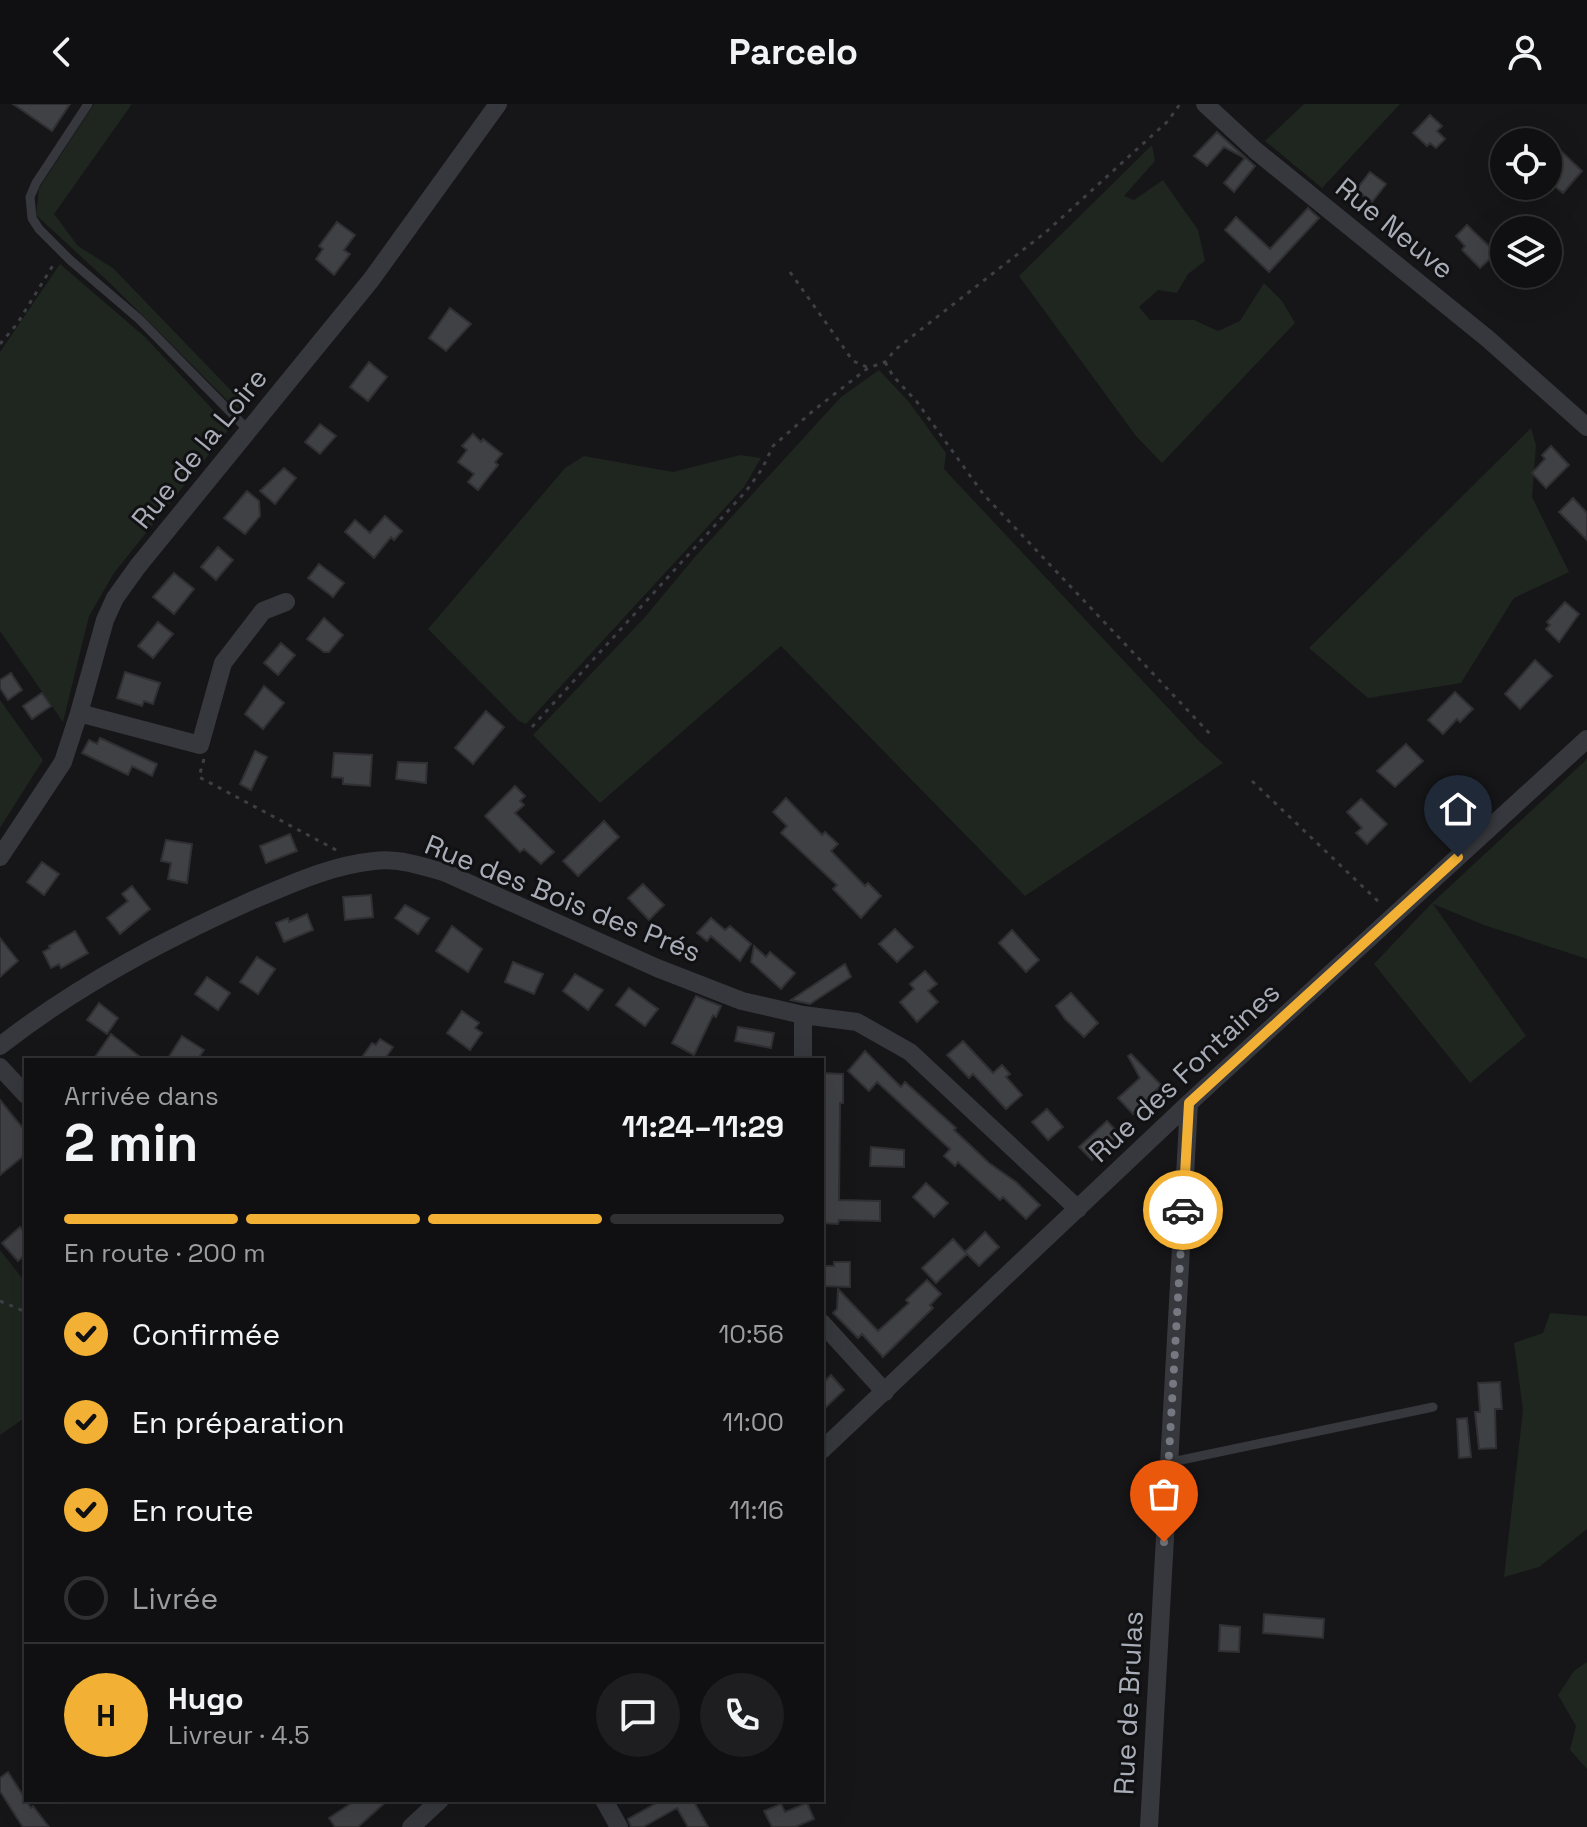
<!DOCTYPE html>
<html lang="fr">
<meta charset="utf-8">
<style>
:root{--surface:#101012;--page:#1e1e20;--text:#f1f3f6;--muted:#9c9d9f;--line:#303032;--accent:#f2b134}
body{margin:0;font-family:"Space Grotesk",sans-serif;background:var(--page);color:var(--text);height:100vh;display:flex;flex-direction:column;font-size:30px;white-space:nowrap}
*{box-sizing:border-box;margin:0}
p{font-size:26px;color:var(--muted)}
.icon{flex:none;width:44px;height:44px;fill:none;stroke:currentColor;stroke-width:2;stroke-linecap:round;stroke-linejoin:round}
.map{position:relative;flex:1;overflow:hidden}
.details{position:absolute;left:24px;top:954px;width:800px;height:744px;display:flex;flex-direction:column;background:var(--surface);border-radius:0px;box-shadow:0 8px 32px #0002,0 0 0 2px var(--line)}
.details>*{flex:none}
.fabs{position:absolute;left:1490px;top:24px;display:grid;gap:16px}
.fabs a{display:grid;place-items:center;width:72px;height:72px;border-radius:50%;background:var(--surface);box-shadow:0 8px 32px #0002,0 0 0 2px var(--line);font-size:40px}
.pin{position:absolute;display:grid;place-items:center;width:68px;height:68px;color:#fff;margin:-82px -34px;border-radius:50% 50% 50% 0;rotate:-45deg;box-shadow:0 0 8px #0007}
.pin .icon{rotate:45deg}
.courier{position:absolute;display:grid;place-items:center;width:80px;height:80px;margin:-40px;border:6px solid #f2b134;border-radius:50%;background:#fff;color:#222;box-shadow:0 2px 10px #0007}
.overview em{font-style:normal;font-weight:600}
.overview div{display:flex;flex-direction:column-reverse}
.overview{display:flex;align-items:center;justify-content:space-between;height:136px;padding:0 40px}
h1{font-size:52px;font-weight:600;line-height:60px}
.bar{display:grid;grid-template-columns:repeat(4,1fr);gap:12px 8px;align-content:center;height:96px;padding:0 40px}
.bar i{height:10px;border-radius:6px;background:var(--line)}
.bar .current{background:var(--accent)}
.bar p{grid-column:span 4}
.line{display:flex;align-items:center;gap:20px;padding:0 40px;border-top:2px solid var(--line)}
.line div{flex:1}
.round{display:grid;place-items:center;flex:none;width:84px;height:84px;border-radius:42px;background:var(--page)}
ol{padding:0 40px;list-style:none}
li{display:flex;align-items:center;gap:24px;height:88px}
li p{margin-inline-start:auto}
li .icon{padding:8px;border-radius:50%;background:var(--accent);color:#111;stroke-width:4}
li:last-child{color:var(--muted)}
li i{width:44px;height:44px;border:4px solid var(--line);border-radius:50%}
header{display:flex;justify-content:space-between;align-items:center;height:104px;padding:0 40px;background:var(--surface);font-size:36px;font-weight:600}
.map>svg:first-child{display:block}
</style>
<header><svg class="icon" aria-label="back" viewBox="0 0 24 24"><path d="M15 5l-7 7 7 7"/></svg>Parcelo<svg class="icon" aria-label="person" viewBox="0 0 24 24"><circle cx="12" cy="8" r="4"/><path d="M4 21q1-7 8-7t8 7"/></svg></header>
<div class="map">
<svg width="1587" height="1723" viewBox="0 0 1587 1723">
<rect width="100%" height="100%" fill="#161618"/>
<path fill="#1e261f" d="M94 0H132L54 110 78 142 113 164 245 301V307L232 301 113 182 36 111 39 84Z
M1304 0H1400L1322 84 1265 37Z
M1152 41 1155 57 1124 92 1134 96 1163 76 1198 126 1205 157 1188 170 1177 189 1158 186 1139 203 1150 216H1194L1218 227 1240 217 1264 179 1282 197 1295 219 1162 359 1136 332 1019 172Z
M60 160 145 233 230 324 114 469 89 512 63 618 0 527V248Z
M879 266 909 298 946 349 944 365 1200 638 1223 659 1025 792 781 542 600 699 533 631 645 513 694 454 841 293Z
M1531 324 1536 341 1532 393 1569 468 1514 494 1461 579 1368 594 1309 544Z
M740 351 761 354 744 383 526 620 519 617 428 525 565 364 584 352 673 368Z
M0 596 43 656 0 724Z
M1587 655V855L1484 821 1433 800 1526 932 1470 979 1374 860 1432 799Z
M0 1146 26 1179V1313L0 1331Z
M1550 1209 1587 1212V1425L1539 1463 1504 1473 1523 1306 1514 1239 1543 1229Z
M1587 1558V1665L1570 1646 1576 1622 1558 1591 1574 1567Z"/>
<path fill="#404145" stroke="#303034" stroke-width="2" d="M13 0H70L52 27Z
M1430 11 1442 22 1437 27 1445 35 1436 44 1430 39 1427 42 1413 29Z
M1217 28 1255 62 1234 88 1224 79 1245 54 1224 43 1207 62 1194 52Z
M1562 48 1582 67 1563 89 1552 80 1558 73 1548 63Z
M1370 68 1386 80 1372 98 1356 86Z
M1308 104 1319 114 1269 168 1225 126 1236 113 1270 145Z
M337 118 355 131 344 146 350 150 334 171 316 155 323 145 319 142Z
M1467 121 1496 149 1480 164 1462 146 1465 142 1456 132Z
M450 204 471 220 446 247 429 234Z
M369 258 387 273 368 297 350 283Z
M320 320 336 332 320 350 305 338Z
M473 330 481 338 483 335 502 350 495 358 498 361 478 386 468 378 474 370 458 358 467 346 462 342Z
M1551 342 1569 361 1546 384 1532 369 1545 355 1542 351Z
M284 364 296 374 275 400 260 387Z
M247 387 259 397 260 412 245 430 224 414Z
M1573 394 1587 409V436L1559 408Z
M385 412 402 427 394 436 391 433 374 454 345 428 355 416 370 429Z
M218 443 233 456 216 476 201 463Z
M319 460 344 479 333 493 308 474Z
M174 469 194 485 174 510 153 493Z
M1565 498 1579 510 1559 538 1546 525 1550 521 1547 518Z
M324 514 343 531 329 548H324L307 535Z
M158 518 173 530 153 554 138 542Z
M281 539 295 551 278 571 264 559Z
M1535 556 1552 572 1520 605 1505 590Z
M125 568 160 579 153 600 144 597 142 602 117 594Z
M11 569 22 586 8 596 0 584V576Z
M264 582 284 599 263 625 245 610Z
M1455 588 1473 605 1460 618 1457 615 1443 630 1428 616Z
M42 589 51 602 32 615 23 602Z
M486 607 504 623 473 660 455 644Z
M100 634 157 660 152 672 132 662 128 671 82 649 89 636 97 640Z
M1406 640 1423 657 1395 683 1377 667Z
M255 647 267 653 251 686 240 680Z
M334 649 372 651 370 682 343 680V674L332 673Z
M398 658 427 659 426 679 396 675Z
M515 682 525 692 520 697 524 701 515 709 554 748 541 760 524 745 520 748 485 712Z
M786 694 822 731 825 728 838 740 831 747 865 782 868 779 881 792 861 814 833 785 837 781 781 729 787 722 773 708Z
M1361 695 1387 720 1367 740 1356 729 1362 724 1347 708Z
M604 717 619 733 578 772 563 757Z
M290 730 297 747 266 759 260 742Z
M166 736 192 740 187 779 168 775 171 759 161 757Z
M42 758 59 770 44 791 27 778Z
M643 780 664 801 649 816 628 794Z
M132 782 150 805 120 830 107 814 128 797 122 790Z
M371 791 373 813 345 816 343 793Z
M405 801 429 814 418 830 395 814Z
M307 810 313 826 284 838 276 819 288 814 289 818Z
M711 814 725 826 730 822 751 840 740 857 711 832 707 837 697 829Z
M452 822 482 845 468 868 436 847Z
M895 825 913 843 897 858 879 840Z
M1012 826 1039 856 1026 868 999 839Z
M75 827 88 849 61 864 59 860 51 864 43 848 50 844 49 842Z
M0 834 18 857 0 873Z
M754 842 766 853 770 848 795 869 781 885 751 858Z
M257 853 275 865 258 890 240 878Z
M513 858 543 870 534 890 505 878Z
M845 860 851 873 810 900 791 896Z
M925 867 937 880 928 887 938 898 917 918 900 898 914 885 910 880Z
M575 870 603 886 588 906 563 887Z
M207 873 230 889 218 906 195 890Z
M629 884 658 905 645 922 616 901Z
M1071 889 1098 919 1084 933 1065 915 1056 902Z
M696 892 721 902 716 913 713 911 694 951 672 939Z
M99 899 118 914 107 930 87 916Z
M462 907 479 919 475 924 482 929 470 946 447 929Z
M738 923 774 929 771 944 735 937Z
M111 930 144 956H93Z
M182 932 204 946 197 956H167Z
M380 935 393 943 384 956H360L372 939 376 941Z
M963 937 993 969 1002 961 1010 970 1006 973 1022 991 1006 1005 973 970 969 974 947 951Z
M865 947 901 983 905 978 956 1024 954 1026 989 1059 1016 1078 1040 1101 1026 1115 1003 1093 1000 1096 958 1058 955 1062 944 1052 950 1045 877 978 869 987 848 967Z
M1131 950 1161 981 1133 1010 1118 994 1140 974 1128 952Z
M822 969 843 970V999H840L839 1096 880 1097V1117L839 1116 838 1120 822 1119Z
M0 996 26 1028V1050L0 1071Z
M1047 1005 1063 1023 1048 1036 1032 1018Z
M1107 1017 1119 1030 1092 1056 1079 1043Z
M871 1043 904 1046V1063L870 1062Z
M926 1079 948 1099 934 1113 913 1093Z
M20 1123 26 1130V1150L18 1157 2 1139Z
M985 1128 999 1143 979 1162 967 1150 936 1179 922 1164 953 1135 965 1148Z
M834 1158H850V1183L822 1182V1162H834Z
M927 1176 941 1190 930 1201 933 1204 883 1253 862 1230 858 1234 833 1209 837 1205 838 1185 878 1227 909 1199 906 1196Z
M831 1271 844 1286 822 1307V1280Z
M1500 1278 1502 1305H1495L1496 1344 1479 1345 1475 1308H1480L1478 1279Z
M1467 1314 1471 1353 1459 1354 1457 1315Z
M1264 1510 1324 1515 1323 1534 1263 1529Z
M1220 1521 1240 1523 1239 1548 1219 1547Z
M8 1668 31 1704 33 1702 49 1723H23L17 1714 0 1687V1674Z
M356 1696H388L358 1723H335L329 1714Z
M662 1696H693L708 1723H688L677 1704 643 1723H631L628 1715Z
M807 1699 814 1715 795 1723H772L764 1707 781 1700 785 1708Z"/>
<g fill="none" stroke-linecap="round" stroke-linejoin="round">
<path stroke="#3d3f44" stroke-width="3" stroke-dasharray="4 6" stroke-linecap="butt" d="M790 168 853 257 867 263
M0 240 17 220 55 158
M885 258 893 272 917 298 984 391 1212 632
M532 623 747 386 762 365 773 342 814 306 868 264 885 258 896 245 1046 128 1168 17 1180 0
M204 655 199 673 338 747
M1252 677 1382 801
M0 1197 26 1208"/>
<path stroke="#37383d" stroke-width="9" d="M88 0 36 79 30 93 32 114 39 125 70 156 139 215 249 327
M1167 1359 1433 1303"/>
<path stroke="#37383d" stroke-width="18" d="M1205 0 1255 46 1488 235 1587 323
M79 609 200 641 223 559 263 507 286 498
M0 753 63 658 79 609 105 516 115 494 138 462 371 176 498 0
M0 942C76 882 165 835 253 796 291 780 332 761 374 757 398 754 423 762 446 769L657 864 742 897 803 911 857 918 910 948 1078 1105
M803 956V911
M0 963 26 991
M822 1219 885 1288
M822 1346 1189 999 1587 635
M604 1696 619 1723
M411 1723 440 1696
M1149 1723 1189 999"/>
</g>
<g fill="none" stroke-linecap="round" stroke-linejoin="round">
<path stroke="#757880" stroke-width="8" stroke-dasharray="0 14.4" d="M1164 1438 1183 1106"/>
<path stroke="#f2b134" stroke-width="10" d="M1183 1106 1189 999 1458 753"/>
</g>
<g text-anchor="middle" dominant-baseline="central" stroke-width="6" stroke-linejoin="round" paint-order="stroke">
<g font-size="28" fill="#a8adb8" stroke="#111113">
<text transform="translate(1395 124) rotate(39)">Rue Neuve</text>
<text transform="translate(199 344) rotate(-51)">Rue de la Loire</text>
<text transform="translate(563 794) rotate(22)">Rue des Bois des Prés</text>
<text transform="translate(1184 968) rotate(-43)">Rue des Fontaines</text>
<text transform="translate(1128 1599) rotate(-87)">Rue de Brulas</text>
</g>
</g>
</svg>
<div class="fabs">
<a><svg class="icon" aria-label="locate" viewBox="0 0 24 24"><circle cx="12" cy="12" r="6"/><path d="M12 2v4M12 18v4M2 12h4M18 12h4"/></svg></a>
<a><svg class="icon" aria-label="layers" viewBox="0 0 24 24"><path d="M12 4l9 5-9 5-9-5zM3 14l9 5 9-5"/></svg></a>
</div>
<div class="pin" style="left:1164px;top:1438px;background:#ea580c"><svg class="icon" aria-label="bag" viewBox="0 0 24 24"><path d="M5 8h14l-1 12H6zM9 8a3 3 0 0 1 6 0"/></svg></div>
<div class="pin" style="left:1458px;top:753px;background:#1f2937"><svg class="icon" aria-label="home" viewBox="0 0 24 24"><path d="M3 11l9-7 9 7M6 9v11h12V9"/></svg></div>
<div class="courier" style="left:1183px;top:1106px"><svg class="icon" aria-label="car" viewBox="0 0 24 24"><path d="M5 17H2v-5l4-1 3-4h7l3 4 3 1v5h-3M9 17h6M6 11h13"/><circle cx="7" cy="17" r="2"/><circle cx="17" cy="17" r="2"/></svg></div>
<section class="details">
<div class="overview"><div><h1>2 min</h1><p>Arrivée dans</p></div><em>11:24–11:29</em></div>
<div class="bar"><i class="current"></i><i class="current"></i><i class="current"></i><i></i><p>En route · 200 m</p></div>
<ol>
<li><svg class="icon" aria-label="check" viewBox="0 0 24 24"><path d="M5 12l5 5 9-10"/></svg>Confirmée<p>10:56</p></li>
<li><svg class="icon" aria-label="check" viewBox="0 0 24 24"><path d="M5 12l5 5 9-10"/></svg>En préparation<p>11:00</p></li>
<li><svg class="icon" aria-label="check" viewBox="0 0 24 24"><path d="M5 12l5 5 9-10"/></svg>En route<p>11:16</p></li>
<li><i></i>Livrée</li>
</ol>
<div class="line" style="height:144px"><b class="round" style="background:var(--accent);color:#111">H</b><div><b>Hugo</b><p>Livreur · 4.5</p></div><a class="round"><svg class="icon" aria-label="chat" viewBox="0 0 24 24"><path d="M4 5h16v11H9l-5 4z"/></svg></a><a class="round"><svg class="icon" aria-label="phone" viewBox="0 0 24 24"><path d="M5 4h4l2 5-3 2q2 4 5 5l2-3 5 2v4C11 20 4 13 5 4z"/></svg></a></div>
</section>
</div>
